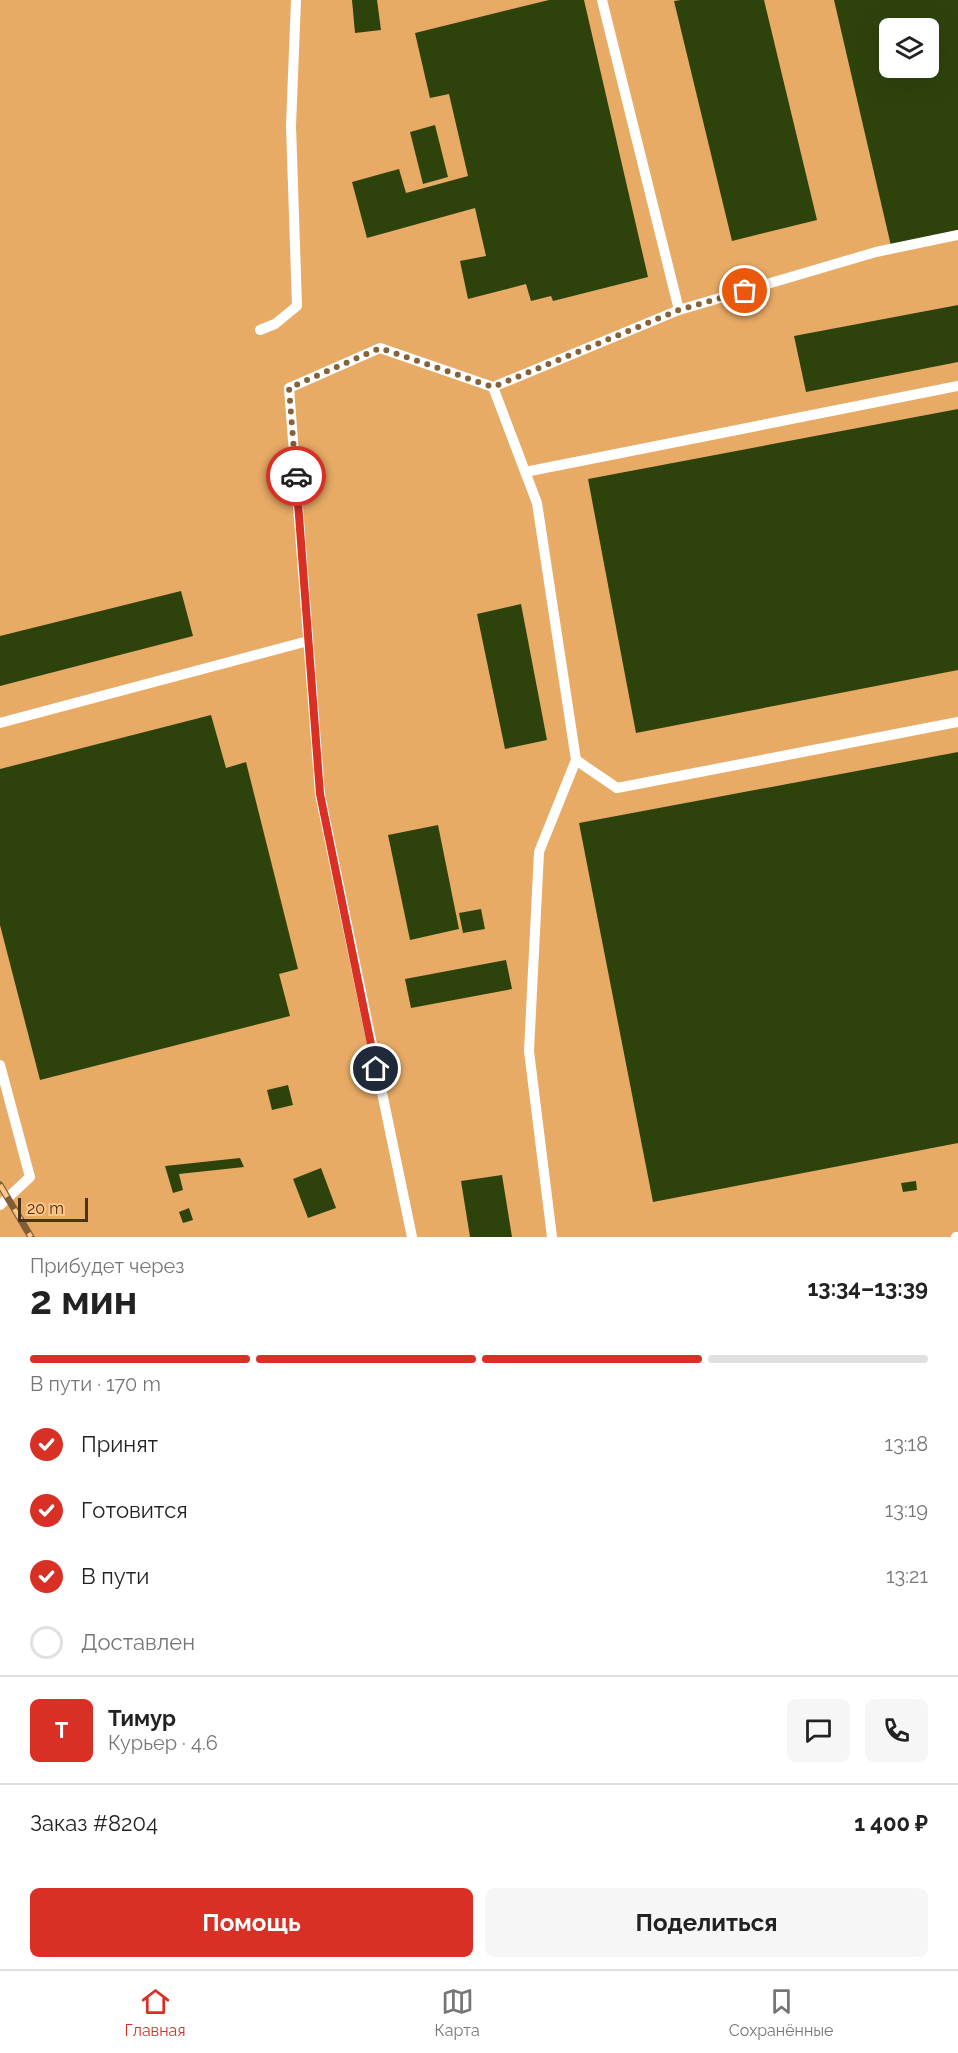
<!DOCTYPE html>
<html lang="ru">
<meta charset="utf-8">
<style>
:root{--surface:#fff;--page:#f6f6f6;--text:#222;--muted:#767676;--line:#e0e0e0;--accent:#d93025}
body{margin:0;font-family:Raleway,sans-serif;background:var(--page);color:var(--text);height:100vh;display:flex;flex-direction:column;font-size:22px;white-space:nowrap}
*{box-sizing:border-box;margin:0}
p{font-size:20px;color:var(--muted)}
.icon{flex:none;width:33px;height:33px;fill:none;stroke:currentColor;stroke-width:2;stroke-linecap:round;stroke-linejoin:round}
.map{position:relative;height:1237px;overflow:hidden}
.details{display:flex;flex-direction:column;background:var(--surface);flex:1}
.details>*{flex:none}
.buttons{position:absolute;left:879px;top:18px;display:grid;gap:12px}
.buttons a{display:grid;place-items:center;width:60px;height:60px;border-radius:9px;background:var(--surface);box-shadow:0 6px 24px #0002;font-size:30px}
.scale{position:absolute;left:18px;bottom:15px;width:70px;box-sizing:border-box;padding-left:6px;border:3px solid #4a3319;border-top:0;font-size:16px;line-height:21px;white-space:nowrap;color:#4a3319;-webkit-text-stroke:4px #ffc688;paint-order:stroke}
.pin{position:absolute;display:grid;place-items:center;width:51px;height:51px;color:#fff;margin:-26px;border:3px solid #fff;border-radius:50%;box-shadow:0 2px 6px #0007}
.courier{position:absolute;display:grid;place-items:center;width:60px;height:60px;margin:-30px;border:4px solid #d93025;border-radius:50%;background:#fff;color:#222;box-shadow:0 2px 8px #0007}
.summary em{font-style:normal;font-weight:700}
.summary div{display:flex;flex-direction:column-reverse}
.summary{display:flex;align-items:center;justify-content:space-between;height:102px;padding:0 30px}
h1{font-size:39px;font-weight:700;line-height:45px}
.bar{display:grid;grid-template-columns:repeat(4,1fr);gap:9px 6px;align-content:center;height:72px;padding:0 30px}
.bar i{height:8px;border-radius:4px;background:var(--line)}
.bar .on{background:var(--accent)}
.bar p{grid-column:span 4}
.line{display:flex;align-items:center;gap:15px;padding:0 30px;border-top:2px solid var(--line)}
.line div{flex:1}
.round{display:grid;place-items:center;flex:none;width:63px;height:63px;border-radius:9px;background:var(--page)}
ol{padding:0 30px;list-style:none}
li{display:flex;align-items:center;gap:18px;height:66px}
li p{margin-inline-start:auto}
li .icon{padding:6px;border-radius:50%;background:var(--accent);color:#fff;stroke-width:4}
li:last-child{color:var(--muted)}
li i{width:33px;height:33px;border:3px solid var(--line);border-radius:50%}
.action{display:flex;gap:12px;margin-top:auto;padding:12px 30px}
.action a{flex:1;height:69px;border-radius:9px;background:var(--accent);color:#fff;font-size:24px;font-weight:700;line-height:69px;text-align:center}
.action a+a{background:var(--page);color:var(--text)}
.dock{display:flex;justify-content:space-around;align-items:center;height:84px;border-top:2px solid var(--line);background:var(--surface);font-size:16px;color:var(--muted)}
.dock a{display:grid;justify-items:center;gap:3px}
.dock .on{color:var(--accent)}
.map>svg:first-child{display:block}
</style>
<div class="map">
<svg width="958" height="1237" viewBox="0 0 958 1237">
<rect width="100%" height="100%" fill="#f1b97b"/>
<path fill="#e8ab66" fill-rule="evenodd" d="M0 0H958V1237H0ZM890 28H928V68H890Z"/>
<path fill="#2e430c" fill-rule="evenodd" d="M352 0H377L381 30 355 33Z
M549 0H584L648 277 553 301 551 296 531 301 526 284 468 299 460 261 486 256 475 208 367 238 352 182 399 169 406 193 468 176 449 94 430 98 415 33Z
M681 0H764L817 220 732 241 674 1Z
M834 0H958V230L891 246ZM890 28H928V68H890Z
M435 125 448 177 423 184 410 132Z
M958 305V362L806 392 794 336Z
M958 409V670L636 733 588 479Z
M181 591 193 636 0 686V636Z
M521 604 547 740 505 749 477 614Z
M211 715 226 768 246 762 298 969 279 974 290 1016 40 1080 0 925V769Z
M958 752V1143L653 1202 579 823Z
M438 825 459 929 410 940 388 835Z
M481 909 485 929 463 933 459 913Z
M506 960 512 989 411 1008 405 979Z
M288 1085 293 1105 272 1110 267 1090Z
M240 1158 244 1167 179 1174 183 1190 173 1193 165 1166Z
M321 1168 336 1208 308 1218 293 1179Z
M502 1175 512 1237H470L461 1181Z
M916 1181 917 1190 903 1192 901 1183Z
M189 1208 193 1220 183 1223 179 1212Z"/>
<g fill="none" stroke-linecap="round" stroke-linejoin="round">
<path stroke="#fff" stroke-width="10" d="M602 0 679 310
M260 330 275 324 297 306 291 126 296 0
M493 387 537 503 576 760 539 852 529 1051 552 1237
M525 472 958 386
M0 723 308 641
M576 760 617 788 958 722
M0 1065 30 1177 0 1205
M412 1237 320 794 289 388 380 348 493 387 679 310 876 252 958 235
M956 1237H958"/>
<g stroke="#7e5d38" stroke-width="7">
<path id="rail" d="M0 1185 31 1237"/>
</g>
<use href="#rail" stroke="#ffc688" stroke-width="4.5" stroke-dasharray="14" stroke-linecap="butt"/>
</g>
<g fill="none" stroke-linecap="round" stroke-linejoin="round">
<path stroke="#84623b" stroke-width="6" stroke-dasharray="0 10.8" d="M296 476 289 388 380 348 493 387 679 310 745 291"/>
<path stroke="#d93025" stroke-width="8" d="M296 476 320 794 376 1069"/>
</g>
</svg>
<div class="buttons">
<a><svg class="icon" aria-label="layers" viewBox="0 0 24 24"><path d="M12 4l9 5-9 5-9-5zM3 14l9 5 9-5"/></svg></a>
</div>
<div class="scale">20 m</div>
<div class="pin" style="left:745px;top:291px;background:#ea580c"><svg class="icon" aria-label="bag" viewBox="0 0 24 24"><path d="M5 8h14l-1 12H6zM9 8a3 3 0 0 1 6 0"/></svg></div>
<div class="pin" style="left:376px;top:1069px;background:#1f2937"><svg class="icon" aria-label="home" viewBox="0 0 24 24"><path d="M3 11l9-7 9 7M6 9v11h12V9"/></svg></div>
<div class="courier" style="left:296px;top:476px"><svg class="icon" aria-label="car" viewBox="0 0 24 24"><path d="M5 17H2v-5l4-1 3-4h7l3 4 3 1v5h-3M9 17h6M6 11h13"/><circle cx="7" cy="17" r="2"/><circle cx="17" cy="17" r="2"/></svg></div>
</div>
<section class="details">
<div class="summary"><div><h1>2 мин</h1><p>Прибудет через</p></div><em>13:34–13:39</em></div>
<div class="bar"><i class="on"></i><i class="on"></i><i class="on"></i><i></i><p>В пути · 170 m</p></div>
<ol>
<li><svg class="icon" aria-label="check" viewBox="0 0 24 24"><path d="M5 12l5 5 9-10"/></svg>Принят<p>13:18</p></li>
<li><svg class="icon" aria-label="check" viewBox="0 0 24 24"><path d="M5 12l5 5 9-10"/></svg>Готовится<p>13:19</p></li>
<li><svg class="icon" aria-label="check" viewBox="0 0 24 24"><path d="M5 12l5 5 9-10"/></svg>В пути<p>13:21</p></li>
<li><i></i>Доставлен</li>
</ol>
<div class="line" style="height:108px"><b class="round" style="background:var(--accent);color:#fff">Т</b><div><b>Тимур</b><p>Курьер · 4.6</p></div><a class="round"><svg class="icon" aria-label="chat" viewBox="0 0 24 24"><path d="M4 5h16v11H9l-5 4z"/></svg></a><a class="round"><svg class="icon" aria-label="phone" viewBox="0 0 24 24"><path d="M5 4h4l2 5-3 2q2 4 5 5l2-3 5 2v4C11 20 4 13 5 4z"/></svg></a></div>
<div class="line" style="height:78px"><div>Заказ #8204</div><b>1 400 ₽</b></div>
<div class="action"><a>Помощь</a><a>Поделиться</a></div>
</section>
<nav class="dock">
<a class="on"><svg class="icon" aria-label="home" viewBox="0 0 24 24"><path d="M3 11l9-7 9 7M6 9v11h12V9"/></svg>Главная</a>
<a><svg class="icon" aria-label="map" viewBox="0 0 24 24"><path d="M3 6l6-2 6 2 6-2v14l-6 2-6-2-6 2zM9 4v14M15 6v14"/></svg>Карта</a>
<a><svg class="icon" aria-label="saved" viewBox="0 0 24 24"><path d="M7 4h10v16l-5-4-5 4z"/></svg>Сохранённые</a>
</nav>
